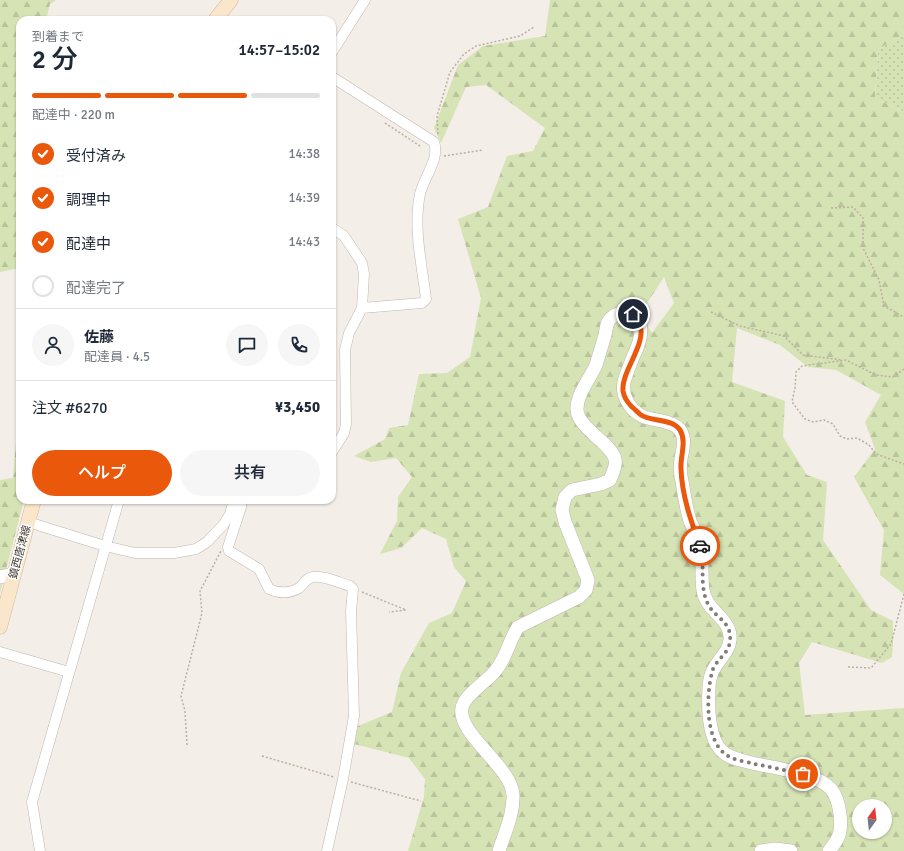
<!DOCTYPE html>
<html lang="ja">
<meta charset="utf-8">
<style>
:root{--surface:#fff;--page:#f6f6f7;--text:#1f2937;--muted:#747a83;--line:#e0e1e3;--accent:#ea580c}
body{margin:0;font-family:Signika,"Noto Sans JP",sans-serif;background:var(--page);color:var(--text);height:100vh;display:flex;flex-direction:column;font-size:15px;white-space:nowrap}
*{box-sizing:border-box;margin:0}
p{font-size:13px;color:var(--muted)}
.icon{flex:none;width:22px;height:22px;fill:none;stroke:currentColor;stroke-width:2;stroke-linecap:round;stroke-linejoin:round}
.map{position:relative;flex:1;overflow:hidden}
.side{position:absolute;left:16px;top:16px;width:320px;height:488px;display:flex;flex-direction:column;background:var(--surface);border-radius:12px;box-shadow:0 1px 3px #0004}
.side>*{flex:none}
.needle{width:26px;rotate:15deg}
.buttons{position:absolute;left:852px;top:799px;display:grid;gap:8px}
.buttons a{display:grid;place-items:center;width:40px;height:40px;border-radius:50%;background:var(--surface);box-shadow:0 1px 3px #0004;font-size:20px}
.pin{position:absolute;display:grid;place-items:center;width:34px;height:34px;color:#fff;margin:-17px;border:2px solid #fff;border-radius:50%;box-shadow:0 1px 4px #0007}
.courier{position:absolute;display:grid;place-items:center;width:40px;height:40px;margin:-20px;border:3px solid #ea580c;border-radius:50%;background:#fff;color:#222;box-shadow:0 1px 5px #0007}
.overview em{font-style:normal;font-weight:600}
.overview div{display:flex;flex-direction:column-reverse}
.overview{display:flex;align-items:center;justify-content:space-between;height:68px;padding:0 16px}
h1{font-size:26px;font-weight:600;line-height:30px}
.bar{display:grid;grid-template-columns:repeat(4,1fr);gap:6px 4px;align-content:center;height:48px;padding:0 16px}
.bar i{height:5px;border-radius:3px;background:var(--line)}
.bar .selected{background:var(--accent)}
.bar p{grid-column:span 4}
.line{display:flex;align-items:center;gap:10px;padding:0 16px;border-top:1px solid var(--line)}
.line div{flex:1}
.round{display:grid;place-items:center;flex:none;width:42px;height:42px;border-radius:21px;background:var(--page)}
ol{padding:0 16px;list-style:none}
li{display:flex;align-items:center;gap:12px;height:44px}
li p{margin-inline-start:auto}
li .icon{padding:4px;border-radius:50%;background:var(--accent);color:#fff;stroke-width:4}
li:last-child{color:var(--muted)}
li i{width:22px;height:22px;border:2px solid var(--line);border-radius:50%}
.action{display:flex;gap:8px;margin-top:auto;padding:8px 16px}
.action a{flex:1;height:46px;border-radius:24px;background:var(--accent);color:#fff;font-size:16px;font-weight:600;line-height:46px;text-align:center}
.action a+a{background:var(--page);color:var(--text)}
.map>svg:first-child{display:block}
</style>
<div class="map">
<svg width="904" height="851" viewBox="0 0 904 851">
<defs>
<pattern id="grass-dots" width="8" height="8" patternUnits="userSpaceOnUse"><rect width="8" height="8" fill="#d6e3b5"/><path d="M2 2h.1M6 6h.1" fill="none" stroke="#b9c49c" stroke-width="1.8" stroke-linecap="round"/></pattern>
<pattern id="forest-firs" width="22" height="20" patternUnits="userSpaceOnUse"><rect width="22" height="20" fill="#d6e3b5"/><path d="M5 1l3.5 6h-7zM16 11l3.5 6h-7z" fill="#b9c49c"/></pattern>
</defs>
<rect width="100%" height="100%" fill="#f3eee8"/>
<path fill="url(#grass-dots)" d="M904 35V112L875 98 878 49Z"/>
<path fill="url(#forest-firs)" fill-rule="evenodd" d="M0 0H56L50 4 46 20H20V268L0 272Z
M550 0H904V35L878 49 875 98 904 112V594L880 575 884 530 854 477 875 449 865 422 881 395 836 370 808 367 780 345 737 328 732 382 785 401 783 437 807 475 827 482 823 540 871 610 893 621V644L892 657 882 663 812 642 799 663 805 715 904 708V851H408L424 797 425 779 409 758 354 744 358 726 392 712 401 673 429 623 452 613 466 581 454 567 446 539 422 528 401 548 380 554 397 521 398 497 412 477 396 458 371 462 354 456 385 439 389 428 408 425 419 374 447 373 470 357 481 298 458 219 488 207 507 156 533 151 545 128 486 85 466 87 441 143 434 128 458 65 483 46 545 36ZM664 277 674 303 652 333 640 314ZM859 806H885V832H859Z
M20 442V500H24L0 593V480L13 478 16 443Z"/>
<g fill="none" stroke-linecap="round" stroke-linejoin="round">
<g stroke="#c0b7af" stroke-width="11">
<path id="minor" d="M332 52 365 0
M332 77 434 142C440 159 424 177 420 194 413 228 422 265 426 299L422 303 362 308
M332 228 344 236 362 263 364 274 362 308 349 333 345 350 346 424 344 433 332 452
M241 500V507L228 547 229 551 259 569 269 589C278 593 289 594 299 588 304 584 306 578 313 577 323 575 340 583 350 586L353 589 351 611 354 716 343 779 327 851
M28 522 105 546 135 553H174L196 549 207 542 224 524 230 514 234 500
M0 652 69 672
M40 851 32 802 119 500"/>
</g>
<g stroke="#c0b7af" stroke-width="14">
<path id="tertiary" d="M0 577 14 574
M499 851C504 834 514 814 513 795 512 767 457 734 462 708 464 695 488 681 496 670 506 658 509 641 518 627L579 597 586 590 588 580 565 522 562 510 565 497 572 490 601 484 610 480C612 474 617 466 615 459 612 444 578 428 577 410 576 395 590 379 596 365 599 355 602 345 605 335 606 331 606 326 608 322 615 310 635 308 640 323 643 334 638 347 633 357 630 365 626 374 624 382 621 395 630 410 642 416 654 422 680 419 683 437 685 444 682 452 681 459 680 466 680 474 682 481 684 494 686 508 690 521 694 530 700 540 701 550 703 563 701 577 703 590 706 612 732 618 730 640 729 651 720 658 715 667 711 672 709 682 709 688 708 706 708 740 723 752 731 759 741 760 752 763 773 768 817 773 831 789 837 796 839 806 840 814 842 832 840 837 829 851
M761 851 775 849 791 851"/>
</g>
<g stroke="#d2bc9e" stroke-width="15">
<path id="secondary" d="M215 20 231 0
M0 627 34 500"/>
</g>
<path stroke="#beae9e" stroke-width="1.5" stroke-dasharray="2 2" stroke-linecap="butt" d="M385 123 420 146
M438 134 437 116 450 72 464 54 476 46 520 36 534 27
M444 156 483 150
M831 208 853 207 863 218V248L879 280 884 306 904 317
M711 312 740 326 784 336 803 355 842 360
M904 369 893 377 876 375 846 360 802 366 796 372 795 388 792 402 805 419 813 422 824 420 833 424 840 436 847 439 857 438 869 445 876 454 904 464
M362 592 406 610 389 612
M848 667 871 668 891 644 904 594
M187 745 185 711 181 696 202 613 200 591 221 551
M262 756 334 777
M351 782 421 801"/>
<use href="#minor" stroke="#fff" stroke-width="10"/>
<use href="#tertiary" stroke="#fff" stroke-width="13"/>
<use href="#secondary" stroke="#fae7cb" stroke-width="14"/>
</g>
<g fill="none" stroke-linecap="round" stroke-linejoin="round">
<path stroke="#837c76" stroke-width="4" stroke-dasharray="0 7.2" d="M700 546C706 566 698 586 709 606 716 618 732 622 730 641 729 654 715 660 712 672 706 696 704 747 732 758 739 761 748 762 755 764 771 767 787 771 803 774"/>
<path stroke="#ea580c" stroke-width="5" d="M633 314C635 316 638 319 639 321 649 343 621 370 623 391 624 398 628 403 632 407 635 409 638 413 641 415 652 422 672 418 680 430 687 441 680 457 681 469 682 496 691 521 700 546"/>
</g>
<g text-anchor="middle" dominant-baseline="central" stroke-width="3" stroke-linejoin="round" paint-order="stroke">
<g font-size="11" fill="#463e38" stroke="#fff">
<text transform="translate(20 552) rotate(-75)">鎮西唐津線</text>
</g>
</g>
</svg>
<div class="buttons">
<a><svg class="needle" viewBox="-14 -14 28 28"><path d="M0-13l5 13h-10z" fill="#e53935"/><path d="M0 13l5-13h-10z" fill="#747a83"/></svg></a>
</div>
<div class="pin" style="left:803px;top:774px;background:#ea580c"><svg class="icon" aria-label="bag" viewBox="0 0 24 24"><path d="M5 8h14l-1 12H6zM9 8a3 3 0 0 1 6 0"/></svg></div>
<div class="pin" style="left:633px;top:314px;background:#1f2937"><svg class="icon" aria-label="home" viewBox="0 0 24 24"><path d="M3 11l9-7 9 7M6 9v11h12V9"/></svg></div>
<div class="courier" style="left:700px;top:546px"><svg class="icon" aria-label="car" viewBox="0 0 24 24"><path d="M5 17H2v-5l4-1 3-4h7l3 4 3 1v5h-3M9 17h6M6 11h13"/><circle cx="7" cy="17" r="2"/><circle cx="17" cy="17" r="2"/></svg></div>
<section class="side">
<div class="overview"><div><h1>2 分</h1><p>到着まで</p></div><em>14:57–15:02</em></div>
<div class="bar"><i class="selected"></i><i class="selected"></i><i class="selected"></i><i></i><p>配達中 · 220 m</p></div>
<ol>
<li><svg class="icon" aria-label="check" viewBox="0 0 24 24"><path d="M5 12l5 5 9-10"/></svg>受付済み<p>14:38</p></li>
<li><svg class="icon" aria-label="check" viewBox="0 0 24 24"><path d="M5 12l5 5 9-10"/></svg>調理中<p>14:39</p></li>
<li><svg class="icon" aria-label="check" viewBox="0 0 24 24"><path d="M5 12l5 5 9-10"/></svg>配達中<p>14:43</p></li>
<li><i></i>配達完了</li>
</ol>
<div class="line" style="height:72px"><a class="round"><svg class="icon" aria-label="person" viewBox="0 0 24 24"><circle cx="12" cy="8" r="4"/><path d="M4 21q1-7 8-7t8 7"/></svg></a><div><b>佐藤</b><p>配達員 · 4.5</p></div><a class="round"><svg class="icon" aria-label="chat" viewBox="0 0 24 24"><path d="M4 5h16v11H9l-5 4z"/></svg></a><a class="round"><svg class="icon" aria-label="phone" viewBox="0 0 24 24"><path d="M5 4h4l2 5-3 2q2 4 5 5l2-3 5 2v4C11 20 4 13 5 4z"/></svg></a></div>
<div class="line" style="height:52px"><div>注文 #6270</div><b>¥3,450</b></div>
<div class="action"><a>ヘルプ</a><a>共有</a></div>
</section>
</div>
